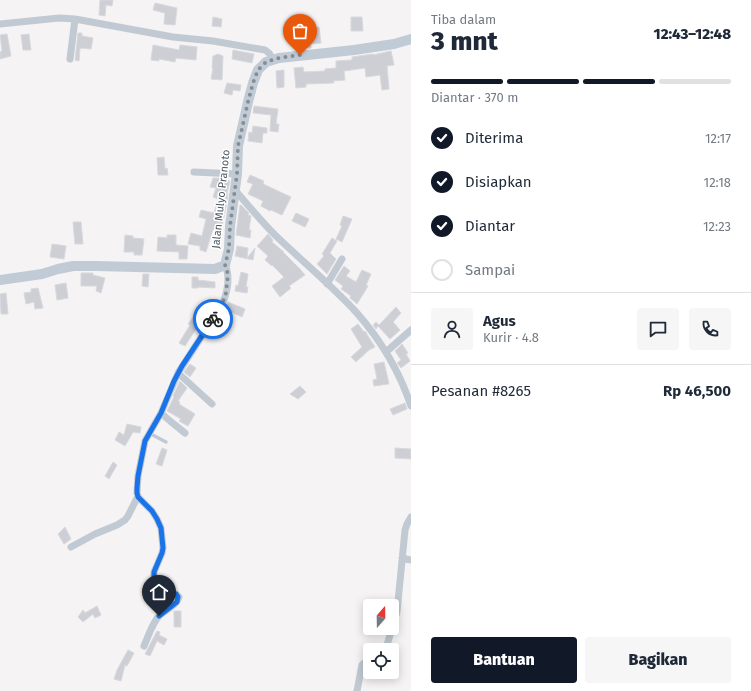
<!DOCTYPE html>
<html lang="id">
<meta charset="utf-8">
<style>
:root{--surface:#fff;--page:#f6f6f7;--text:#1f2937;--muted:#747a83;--line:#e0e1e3;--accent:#111827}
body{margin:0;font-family:"Fira Sans",sans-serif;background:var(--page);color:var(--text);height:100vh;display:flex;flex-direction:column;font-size:15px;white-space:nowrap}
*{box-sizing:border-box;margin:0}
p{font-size:13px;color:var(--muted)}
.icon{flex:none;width:22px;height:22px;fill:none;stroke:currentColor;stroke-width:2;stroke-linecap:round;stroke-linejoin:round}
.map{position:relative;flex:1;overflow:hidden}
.drawer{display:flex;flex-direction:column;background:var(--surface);width:340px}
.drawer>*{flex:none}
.needle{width:26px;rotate:20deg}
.fabs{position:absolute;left:363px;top:599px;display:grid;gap:8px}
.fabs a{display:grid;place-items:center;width:36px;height:36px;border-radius:4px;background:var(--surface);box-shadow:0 2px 10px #0003;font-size:20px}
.pin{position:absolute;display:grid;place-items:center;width:34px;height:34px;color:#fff;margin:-41px -17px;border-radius:50% 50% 50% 0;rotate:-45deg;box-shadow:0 0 4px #0007}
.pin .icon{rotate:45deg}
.courier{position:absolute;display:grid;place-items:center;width:40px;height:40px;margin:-20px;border:3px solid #1a73e8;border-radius:50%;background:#fff;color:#222;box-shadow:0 1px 5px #0007}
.summary em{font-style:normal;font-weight:800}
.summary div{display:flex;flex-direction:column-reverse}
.summary{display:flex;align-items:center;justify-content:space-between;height:68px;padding:0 20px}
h1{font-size:26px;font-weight:800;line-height:30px}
.bar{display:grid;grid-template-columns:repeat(4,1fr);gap:6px 4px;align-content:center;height:48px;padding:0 20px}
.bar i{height:5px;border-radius:3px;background:var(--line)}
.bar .selected{background:var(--accent)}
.bar p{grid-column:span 4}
.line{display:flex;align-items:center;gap:10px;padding:0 20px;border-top:1px solid var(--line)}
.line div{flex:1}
.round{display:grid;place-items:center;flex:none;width:42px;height:42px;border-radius:4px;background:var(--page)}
ol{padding:0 20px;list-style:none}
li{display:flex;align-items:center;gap:12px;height:44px}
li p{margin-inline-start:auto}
li .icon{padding:4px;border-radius:50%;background:var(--accent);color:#fff;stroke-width:4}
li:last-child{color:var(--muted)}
li i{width:22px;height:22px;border:2px solid var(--line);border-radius:50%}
.primary-button{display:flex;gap:8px;margin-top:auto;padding:8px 20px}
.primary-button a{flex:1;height:46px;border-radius:4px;background:var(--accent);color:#fff;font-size:16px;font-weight:800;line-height:46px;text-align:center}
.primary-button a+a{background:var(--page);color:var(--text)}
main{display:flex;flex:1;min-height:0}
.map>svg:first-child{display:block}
</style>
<main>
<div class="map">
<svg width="411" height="691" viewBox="0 0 411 691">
<rect width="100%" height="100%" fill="#f5f3f3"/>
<path fill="#cdcfd5" stroke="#d7d9de" d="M100 0H113L112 6 106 5 105 16 99 15Z
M155 3 177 8 175 25 164 24 165 13 153 10Z
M213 17 222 19 221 27 212 26Z
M351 17H362L363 31H351Z
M303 26H308L309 29 319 27 321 43 311 44V48H306Z
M78 33H82V36L93 38 91 49 80 48 79 61 75 60Z
M7 34 11 56 0 59V52L2 51 0 35Z
M29 34 31 50H23L21 35Z
M153 45 179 50 180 45 197 47 196 60 176 58 175 62 159 59V61L151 60Z
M233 50 254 54 252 63 232 59Z
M391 51 394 65 387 66 389 89 382 90 380 75 366 77 365 68 344 71 345 80 333 81 334 83 306 84V87L296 88 294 68 303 67 304 72 325 71V69L336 68V61L352 60V57L373 54V55Z
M218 54 223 56 222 80 211 79 213 68H212L213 56Z
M284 70V87L277 88 276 71Z
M227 83 241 85 240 91 233 90 232 95 224 93Z
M254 106 278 109 276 124H279L278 132 270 131 271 115 253 113Z
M253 126 267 128V133H263L262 143 248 141 249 132 252 133Z
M164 157 165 169 167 168 168 175H158L157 158Z
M250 175 264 181 263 184 291 197 282 215 271 210 270 211 261 206 263 201 248 194 253 184 247 182Z
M213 178H218L230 181 227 193 228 194 225 212 221 231 213 229 206 252 200 250V246L188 244 191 233 202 236 206 219 199 217 201 210 214 213 218 199 213 197 216 188 210 187Z
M240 205H241L249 213 248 215 251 216 249 230H251L250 238 236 235Z
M296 213 309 219 305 227 292 221Z
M343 216 352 219 342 242 336 239 342 226 340 225Z
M73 222H81L83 244H75Z
M268 234 273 240 272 242 284 252H283L300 269 305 275 289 286 291 288 280 297 272 286 284 277 272 265V266L265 260 268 256 257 246Z
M125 235 133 236V238L144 239 142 255H134V252H124Z
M167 235H176V245L188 246 187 259H179V252L157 251 158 237 167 238Z
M332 238 337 241 330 253 336 259 327 274 317 264 324 256 322 254Z
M52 244 66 246 64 259 50 257Z
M237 246 248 248 247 258 255 248 253 260 235 256Z
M344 266 350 271 346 276 356 282 362 270 371 274 366 285 368 286 357 304 350 298 351 296 341 289 343 286 335 280Z
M241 272 248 274 246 287H248L247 293 235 291 236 285 238 286Z
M81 273H93V275L105 278 101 293 96 291 97 286H81Z
M143 274H149L148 287 142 286Z
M192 277H198V280L215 282V288L198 287V288H192Z
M66 283 68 298 57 300 55 285Z
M38 288 43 308 35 309 34 302 26 304 24 293 31 292V289Z
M6 293 8 314H1L0 294Z
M228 302 245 309 242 317 225 309Z
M396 307 401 313 393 322 400 330 390 339 378 326 376 329 373 325 376 322 379 325Z
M196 313 204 319 194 332 185 346 179 343 190 325 188 324Z
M358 324 364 332 365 331 368 336 375 347 369 350 356 362 351 357 362 347 351 329Z
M402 344 408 353 406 354 410 361 401 368 397 363 401 360 395 351Z
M384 362 389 384 374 386 373 380 377 379 374 364Z
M190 364 196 368 190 377 184 372Z
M180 381 187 388 178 401 180 402 179 404 195 414 188 426 179 421 181 419 167 411 174 397 173 396Z
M300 386 306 392 298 399 290 394Z
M405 403 407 409 393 415 390 409Z
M127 424 141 427 140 433 133 432 125 446 115 440 119 432 124 435Z
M162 448 167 450 162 466 156 464Z
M395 448 411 449V459L395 458Z
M113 462 117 465 109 479 105 476Z
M65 527 71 539 64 544 58 534Z
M97 606 101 615 95 618 93 614 83 622 78 617 83 610 85 613Z
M174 611H181V627H174Z
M157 631 160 632 159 635 167 639 164 645 157 641 150 656 145 654Z
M128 650 134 653 127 666 125 665 121 681 114 679 117 670Z"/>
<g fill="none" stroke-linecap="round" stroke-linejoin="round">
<path stroke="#c1cad2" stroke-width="3.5" d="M149 433 166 442"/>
<path stroke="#c1cad2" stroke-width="7" d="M0 24 59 18 75 19 173 37 213 41 265 50 269 53 273 60
M70 59 75 19
M194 172 237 174
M235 190C248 205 261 221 275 235 302 261 331 285 356 312 380 339 400 373 411 406
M327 284 342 259
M386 352 411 330
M178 373 212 404
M161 413 170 421 185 433
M71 547 95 534 117 525 125 520 128 516 138 496
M402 558 411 560
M144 646C148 637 153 621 160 615 166 610 177 605 179 597L176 594 161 591 156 587 155 583 154 578V572L162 553 163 548 161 528 157 519 152 511 138 497 137 493 138 476 145 441 161 413 178 373 222 305C227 293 231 278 225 265
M384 650 386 648 397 612 405 530 407 524 411 517
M357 691 362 665 370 658"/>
<path stroke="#c1cbd6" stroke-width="10" d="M0 280 42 274 58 269 73 266H96L215 269 225 265 229 249 230 226 237 174 238 146 248 102 253 83 258 70 266 62 279 58 354 50 394 44 411 39"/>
</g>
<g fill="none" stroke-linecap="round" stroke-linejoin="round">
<path stroke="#868d94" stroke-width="4" stroke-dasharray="0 7.2" d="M213 319 222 305 226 293 228 274 225 266 229 248 230 226 237 174 238 146 248 102 253 83 258 70 266 62 279 58 300 55"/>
<path stroke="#1a73e8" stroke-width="5" d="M159 616 177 602 178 597 176 594 161 591 156 587 155 583 154 578V572L162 553 163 548 161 528 157 519 152 511 138 497 137 493V488L138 476 145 441 161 413 174 381 182 366 213 319"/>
</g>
<g text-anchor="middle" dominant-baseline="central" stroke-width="3" stroke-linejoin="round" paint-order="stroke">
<g font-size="11" fill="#4a5661" stroke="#fff">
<text transform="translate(221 199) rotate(-84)">Jalan Mulyo Pranoto</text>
</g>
</g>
</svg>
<div class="fabs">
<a><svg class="needle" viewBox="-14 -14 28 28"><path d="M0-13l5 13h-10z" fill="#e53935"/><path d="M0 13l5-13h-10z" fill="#747a83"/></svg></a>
<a><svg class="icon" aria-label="locate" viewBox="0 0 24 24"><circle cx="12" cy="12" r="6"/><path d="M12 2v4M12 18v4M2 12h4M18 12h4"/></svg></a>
</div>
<div class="pin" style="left:300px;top:55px;background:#ea580c"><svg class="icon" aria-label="bag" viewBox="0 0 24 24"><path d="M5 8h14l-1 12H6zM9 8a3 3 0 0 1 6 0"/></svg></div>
<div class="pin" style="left:159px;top:616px;background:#1f2937"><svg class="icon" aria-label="home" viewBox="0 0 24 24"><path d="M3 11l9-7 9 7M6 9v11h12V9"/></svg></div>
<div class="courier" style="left:213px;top:319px"><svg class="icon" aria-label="bike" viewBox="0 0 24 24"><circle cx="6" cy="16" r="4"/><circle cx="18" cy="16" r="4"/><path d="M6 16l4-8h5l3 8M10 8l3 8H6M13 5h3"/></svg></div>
</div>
<section class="drawer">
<div class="summary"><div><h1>3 mnt</h1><p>Tiba dalam</p></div><em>12:43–12:48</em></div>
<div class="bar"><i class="selected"></i><i class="selected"></i><i class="selected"></i><i></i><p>Diantar · 370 m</p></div>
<ol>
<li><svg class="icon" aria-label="check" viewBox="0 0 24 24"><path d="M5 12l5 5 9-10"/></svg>Diterima<p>12:17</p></li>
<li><svg class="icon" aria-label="check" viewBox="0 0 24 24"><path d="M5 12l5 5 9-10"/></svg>Disiapkan<p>12:18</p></li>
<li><svg class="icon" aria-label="check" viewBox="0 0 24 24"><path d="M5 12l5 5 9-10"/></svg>Diantar<p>12:23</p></li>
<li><i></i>Sampai</li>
</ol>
<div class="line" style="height:72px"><a class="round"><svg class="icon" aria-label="person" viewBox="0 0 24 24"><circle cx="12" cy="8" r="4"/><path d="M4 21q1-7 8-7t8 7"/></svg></a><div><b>Agus</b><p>Kurir · 4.8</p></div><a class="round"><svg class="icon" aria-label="chat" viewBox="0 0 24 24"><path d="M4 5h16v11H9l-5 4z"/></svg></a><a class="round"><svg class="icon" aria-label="phone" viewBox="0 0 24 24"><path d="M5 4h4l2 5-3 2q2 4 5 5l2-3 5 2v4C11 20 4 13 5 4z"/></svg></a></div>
<div class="line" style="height:52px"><div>Pesanan #8265</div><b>Rp 46,500</b></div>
<div class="primary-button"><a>Bantuan</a><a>Bagikan</a></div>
</section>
</main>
